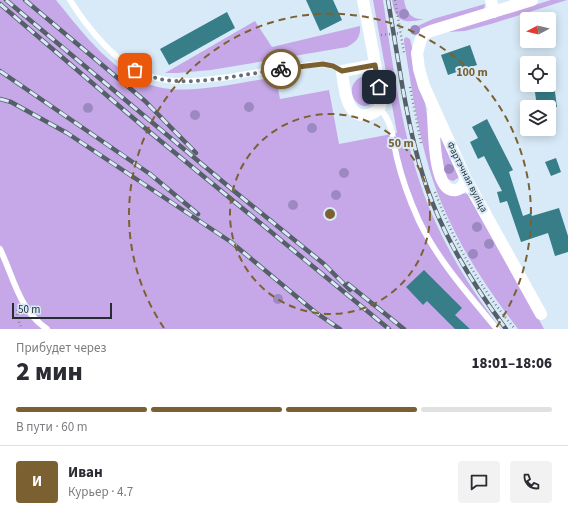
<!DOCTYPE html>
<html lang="ru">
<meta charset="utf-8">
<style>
:root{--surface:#fff;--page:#f2f2f3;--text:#2b2b33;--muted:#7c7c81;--line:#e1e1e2;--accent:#7b6132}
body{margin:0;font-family:"Source Sans 3",sans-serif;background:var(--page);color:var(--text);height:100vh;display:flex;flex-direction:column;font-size:15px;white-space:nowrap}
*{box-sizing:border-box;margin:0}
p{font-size:13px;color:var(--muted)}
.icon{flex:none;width:22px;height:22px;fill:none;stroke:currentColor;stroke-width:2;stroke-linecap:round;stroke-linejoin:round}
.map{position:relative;height:329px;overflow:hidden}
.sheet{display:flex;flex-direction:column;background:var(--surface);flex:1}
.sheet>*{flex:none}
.needle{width:26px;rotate:263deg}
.fabs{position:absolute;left:520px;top:12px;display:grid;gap:8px}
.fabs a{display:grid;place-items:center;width:36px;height:36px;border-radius:4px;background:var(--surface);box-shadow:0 2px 10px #0003;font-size:20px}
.scale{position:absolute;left:12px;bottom:10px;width:100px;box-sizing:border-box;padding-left:4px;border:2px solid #262d32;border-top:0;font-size:11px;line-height:14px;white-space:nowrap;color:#262d32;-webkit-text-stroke:3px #d8eaf7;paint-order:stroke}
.pin{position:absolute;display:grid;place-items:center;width:34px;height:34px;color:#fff;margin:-17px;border-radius:8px;box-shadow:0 2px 6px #0006}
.courier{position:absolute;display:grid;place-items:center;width:40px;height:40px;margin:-20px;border:3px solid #7b6132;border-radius:50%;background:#fff;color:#222;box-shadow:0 1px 5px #0007}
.overview em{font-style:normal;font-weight:800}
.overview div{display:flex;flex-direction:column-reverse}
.overview{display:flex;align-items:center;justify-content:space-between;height:68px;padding:0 16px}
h1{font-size:26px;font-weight:800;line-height:30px}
.bar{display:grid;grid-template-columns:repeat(4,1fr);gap:6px 4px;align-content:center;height:48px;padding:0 16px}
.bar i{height:5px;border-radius:3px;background:var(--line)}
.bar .selected{background:var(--accent)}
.bar p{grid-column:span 4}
.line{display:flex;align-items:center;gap:10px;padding:0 16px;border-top:1px solid var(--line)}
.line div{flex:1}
.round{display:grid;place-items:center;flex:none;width:42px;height:42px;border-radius:4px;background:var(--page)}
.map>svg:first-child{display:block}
</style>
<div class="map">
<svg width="568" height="329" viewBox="0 0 568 329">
<rect width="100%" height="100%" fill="#d8eaf7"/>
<path fill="#c6a8e8" d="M0 0H56C83 33 115 77 158 87 192 95 242 82 276 77L280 99 329 90 339 144 397 133 373 0H383C394 73 404 153 435 221 452 259 475 295 501 329H0Z
M392 0H404C406 12 411 20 424 19 404 24 395 22 392 0Z
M551 0H567L491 24 465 31 447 32Z
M485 4 484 9 418 32H410L411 29 433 19Z
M255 21 272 47 360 26C361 37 356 42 347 47L211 70 178 73H165Z
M406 37 410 39 425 103 435 167 460 193 470 194 475 200 544 329H518C480 280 447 228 429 168 417 127 411 84 404 42V39Z
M361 77H366L374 82C375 87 377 94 376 98 375 100 374 102 372 103 358 115 341 87 361 77Z
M440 138H443L459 175 458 178 453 181 445 178 439 139Z"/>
<path fill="#377e89" d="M306 0H333L342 20 320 31Z
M227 12 235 28 169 65 160 49Z
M470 45 477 65 448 75 441 55Z
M534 85H554L557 107H537Z
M487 119 513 170 509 172 523 216 531 213 532 216 559 208 568 236V252L555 256 548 233 521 242 507 201 500 203 497 192 502 191 484 156 478 159 470 142 478 138 472 127Z
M556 158 561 172 551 176 545 162Z
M424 270 462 308 455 315 470 329H455L427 301 423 305 406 287Z"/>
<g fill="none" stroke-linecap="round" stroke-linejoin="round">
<path stroke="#7c8891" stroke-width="2.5" stroke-dasharray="1 3" stroke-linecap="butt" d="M395 0 404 53
M381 35 401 33
M410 87 421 143
M435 192C454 242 480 288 515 329
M17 310 18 320 22 329"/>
<path stroke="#fff" stroke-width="6" d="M70 0C88 29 117 65 150 76 176 85 203 80 229 77 260 72 291 66 323 64L333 66 342 71
M379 108C394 124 392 138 397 158 402 180 410 201 419 221 439 262 469 295 497 329
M0 249C14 278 19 310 47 329"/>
<path stroke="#fff" stroke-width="12" d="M363 0C368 25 373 50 377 75 379 84 382 94 381 103 380 108 376 112 371 114 346 122 344 87 342 71L375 65
M491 0 494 12
M532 0 431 31 424 34 421 39 417 53 419 69 424 86 466 179 541 314
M433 113C434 128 433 194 456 190 462 189 464 184 466 179"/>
<g stroke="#555f67" stroke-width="4.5">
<path id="rail" d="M6 0 234 191 324 264 350 290
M25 0 145 101 196 153
M388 0C393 30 398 60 403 90 410 128 418 167 433 204 451 249 477 290 506 329
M0 4 146 129 389 329
M0 71 150 174 198 214
M0 99 11 102 67 133 231 242 315 312 340 329
M348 284 404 329"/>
</g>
<use href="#rail" stroke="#d8eaf7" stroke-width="3" stroke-dasharray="9" stroke-linecap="butt"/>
</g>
<g fill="#9c89c2">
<circle cx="404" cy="14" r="5"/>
<circle cx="415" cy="30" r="5"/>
<circle cx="249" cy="107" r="5"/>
<circle cx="88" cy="108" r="5"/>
<circle cx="195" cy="115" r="5"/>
<circle cx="312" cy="128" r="5"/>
<circle cx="449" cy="169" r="5"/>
<circle cx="344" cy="173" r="5"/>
<circle cx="336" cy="195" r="5"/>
<circle cx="293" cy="205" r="5"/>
<circle cx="477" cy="227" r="5"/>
<circle cx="489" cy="244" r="5"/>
<circle cx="473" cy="254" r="5"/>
<circle cx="278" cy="299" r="5"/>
</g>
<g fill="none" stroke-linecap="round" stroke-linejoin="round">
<path stroke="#646f77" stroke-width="4" stroke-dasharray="0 7.2" d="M135 70C145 74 154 78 164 80 199 85 246 74 281 69"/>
<path stroke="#7b6132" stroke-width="5" d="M281 69 323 64 333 66 342 71 375 65 379 87"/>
</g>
<g fill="none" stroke="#7b6132" stroke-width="2" stroke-dasharray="7 5">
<circle cx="330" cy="214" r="100"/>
<path d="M164 328A201 201 0 1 1 496 328"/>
</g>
<g text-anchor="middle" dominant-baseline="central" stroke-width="4" stroke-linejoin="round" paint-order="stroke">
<g font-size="10" fill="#262d32" stroke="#d8eaf7">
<text transform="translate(467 177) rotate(63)">Фартэчная вуліца</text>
</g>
</g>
<circle cx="330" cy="214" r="6" fill="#7b6132" stroke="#d8eaf7" stroke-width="2"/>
<g font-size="12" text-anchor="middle" font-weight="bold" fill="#7b6132" stroke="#d8eaf7" stroke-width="4" stroke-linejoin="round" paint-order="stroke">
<text x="472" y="76">100 m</text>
<text x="401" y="147">50 m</text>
</g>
</svg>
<div class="fabs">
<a><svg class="needle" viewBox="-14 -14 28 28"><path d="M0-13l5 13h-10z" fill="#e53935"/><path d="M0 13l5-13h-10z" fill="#7c7c81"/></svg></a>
<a><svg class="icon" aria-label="locate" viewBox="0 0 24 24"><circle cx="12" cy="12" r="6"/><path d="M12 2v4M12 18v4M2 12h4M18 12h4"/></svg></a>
<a><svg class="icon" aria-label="layers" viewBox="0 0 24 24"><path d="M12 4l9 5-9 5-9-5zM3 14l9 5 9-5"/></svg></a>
</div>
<div class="scale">50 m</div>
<div class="pin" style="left:135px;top:70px;background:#ea580c"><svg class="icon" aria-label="bag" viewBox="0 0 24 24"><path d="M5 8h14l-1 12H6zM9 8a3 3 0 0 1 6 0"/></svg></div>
<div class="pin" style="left:379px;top:87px;background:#1f2937"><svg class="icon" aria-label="home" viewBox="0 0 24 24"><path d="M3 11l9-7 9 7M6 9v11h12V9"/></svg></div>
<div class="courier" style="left:281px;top:69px"><svg class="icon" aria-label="bike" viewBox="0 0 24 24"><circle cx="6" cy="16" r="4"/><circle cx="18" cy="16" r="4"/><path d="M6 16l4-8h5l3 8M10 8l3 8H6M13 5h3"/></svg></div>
</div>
<section class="sheet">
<div class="overview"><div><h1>2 мин</h1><p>Прибудет через</p></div><em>18:01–18:06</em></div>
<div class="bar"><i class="selected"></i><i class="selected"></i><i class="selected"></i><i></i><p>В пути · 60 m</p></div>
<div class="line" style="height:72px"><b class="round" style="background:var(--accent);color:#fff">И</b><div><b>Иван</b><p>Курьер · 4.7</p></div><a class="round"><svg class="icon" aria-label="chat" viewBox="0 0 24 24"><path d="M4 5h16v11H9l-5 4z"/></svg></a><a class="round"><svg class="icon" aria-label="phone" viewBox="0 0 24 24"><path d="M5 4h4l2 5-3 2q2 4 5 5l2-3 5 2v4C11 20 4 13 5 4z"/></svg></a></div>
</section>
